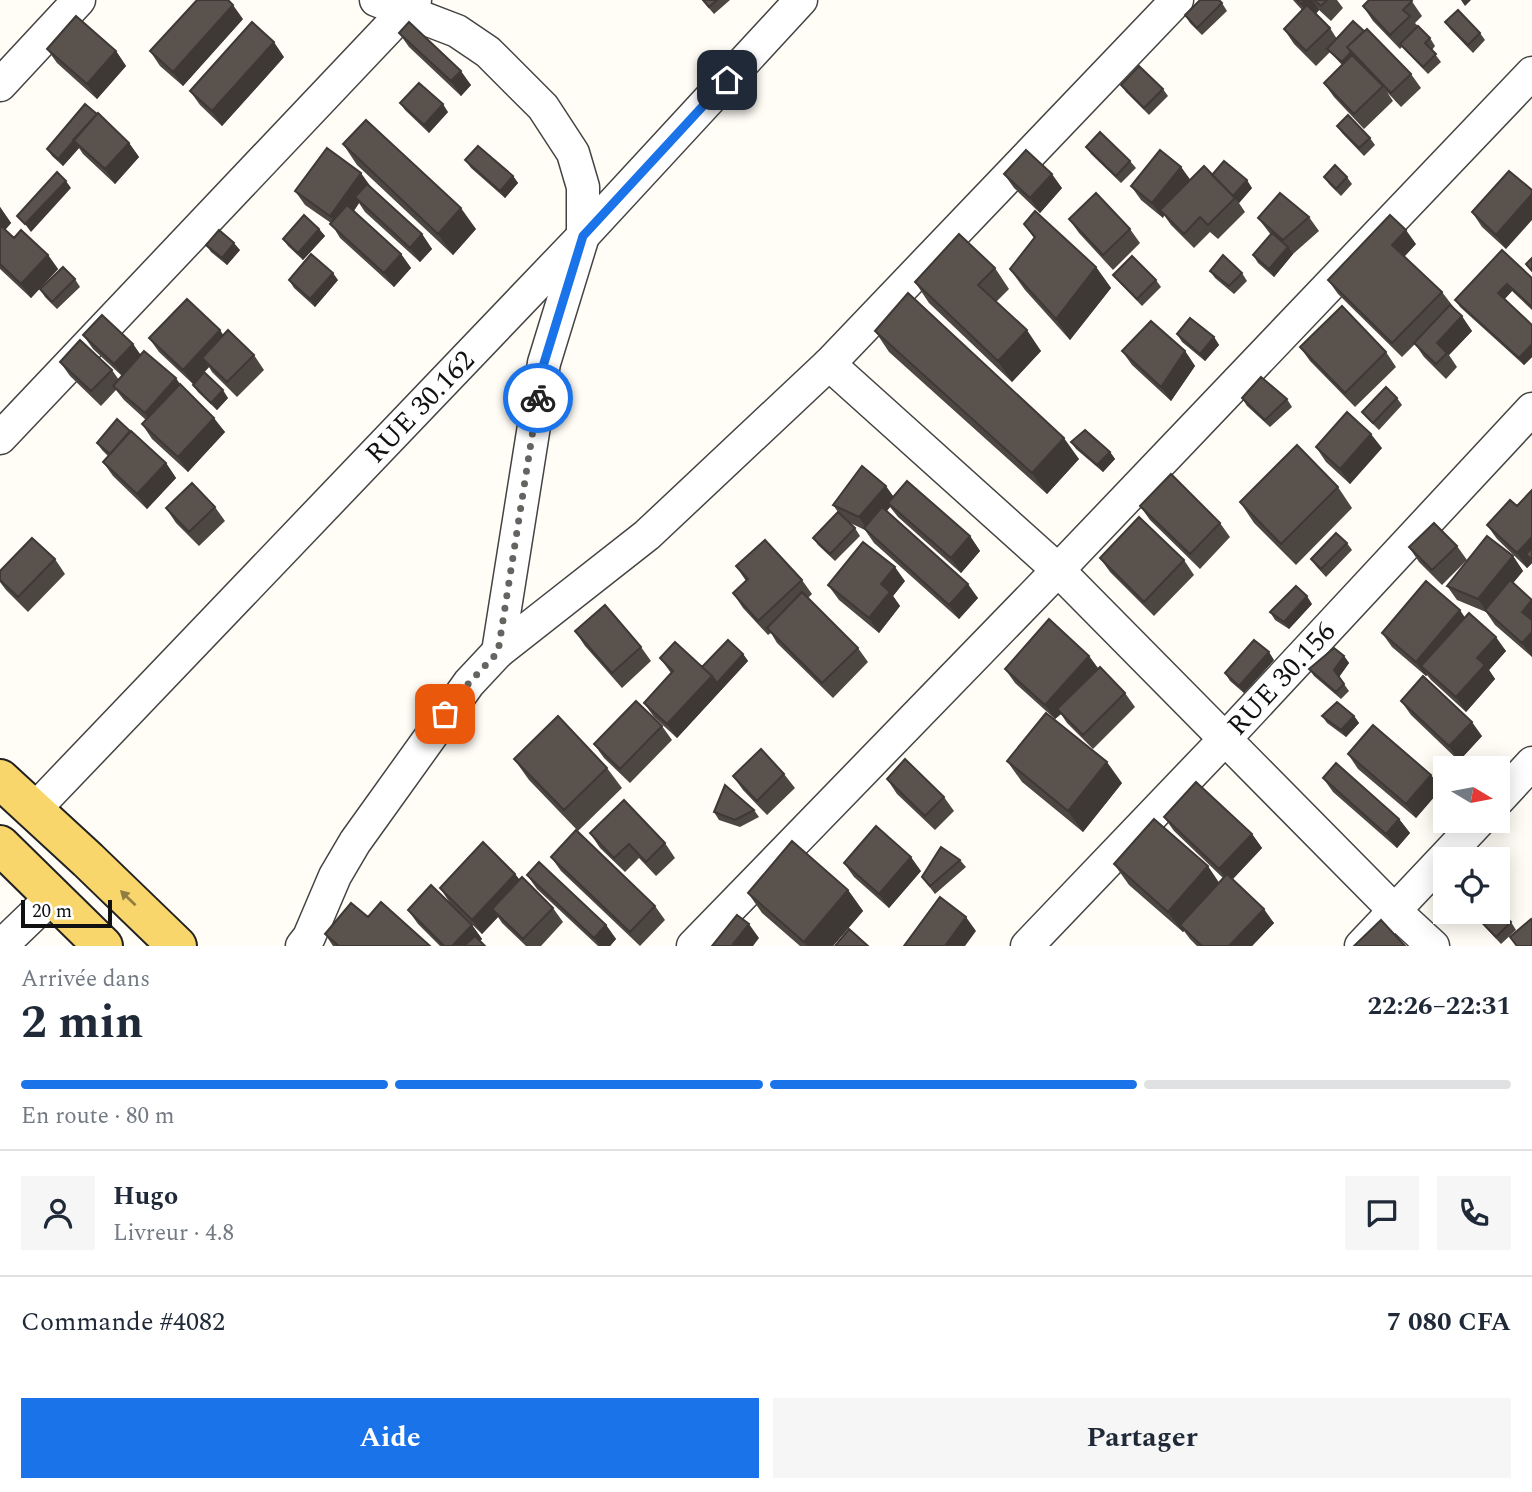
<!DOCTYPE html>
<html lang="fr">
<meta charset="utf-8">
<style>
:root{--surface:#fff;--page:#f6f6f7;--text:#1f2937;--muted:#747a83;--line:#e0e1e3;--accent:#1a73e8}
body{margin:0;font-family:Spectral,serif;background:var(--page);color:var(--text);height:100vh;display:flex;flex-direction:column;font-size:26px;white-space:nowrap}
*{box-sizing:border-box;margin:0}
p{font-size:23px;color:var(--muted)}
.icon{flex:none;width:38px;height:38px;fill:none;stroke:currentColor;stroke-width:2;stroke-linecap:round;stroke-linejoin:round}
.map{position:relative;height:946px;overflow:hidden}
.details{display:flex;flex-direction:column;background:var(--surface);flex:1}
.details>*{flex:none}
.needle{width:46px;rotate:100deg}
.controls{position:absolute;left:1433px;top:756px;display:grid;gap:14px}
.controls a{display:grid;place-items:center;width:77px;height:77px;border-radius:0px;background:var(--surface);box-shadow:0 4px 18px #0003;font-size:35px}
.scale{position:absolute;left:21px;bottom:18px;width:91px;box-sizing:border-box;padding-left:7px;border:4px solid #111;border-top:0;font-size:19px;line-height:24px;white-space:nowrap;color:#111;-webkit-text-stroke:5px #fff;paint-order:stroke}
.pin{position:absolute;display:grid;place-items:center;width:60px;height:60px;color:#fff;margin:-30px;border-radius:14px;box-shadow:0 4px 10px #0006}
.courier{position:absolute;display:grid;place-items:center;width:70px;height:70px;margin:-35px;border:5px solid #1a73e8;border-radius:50%;background:#fff;color:#222;box-shadow:0 2px 9px #0007}
.summary em{font-style:normal;font-weight:700}
.summary div{display:flex;flex-direction:column-reverse}
.summary{display:flex;align-items:center;justify-content:space-between;height:119px;padding:0 21px}
h1{font-size:46px;font-weight:700;line-height:52px}
.bar{display:grid;grid-template-columns:repeat(4,1fr);gap:10px 7px;align-content:center;height:84px;padding:0 21px}
.bar i{height:9px;border-radius:5px;background:var(--line)}
.bar .selected{background:var(--accent)}
.bar p{grid-column:span 4}
.line{display:flex;align-items:center;gap:18px;padding:0 21px;border-top:2px solid var(--line)}
.line div{flex:1}
.round{display:grid;place-items:center;flex:none;width:74px;height:74px;border-radius:0px;background:var(--page)}
.button{display:flex;gap:14px;margin-top:auto;padding:14px 21px}
.button a{flex:1;height:80px;border-radius:0px;background:var(--accent);color:#fff;font-size:28px;font-weight:700;line-height:80px;text-align:center}
.button a+a{background:var(--page);color:var(--text)}
.map>svg:first-child{display:block}
</style>
<div class="map">
<svg width="1532" height="946" viewBox="0 0 1532 946">
<rect width="100%" height="100%" fill="#fffdf5"/>
<g fill="none" stroke-linecap="round" stroke-linejoin="round">
<g stroke="#444" stroke-width="35">
<g id="minor">
<path d="M376 0 457 31 488 52 543 107 573 153 583 187V236L544 363 498 652"/>
<path d="M0 85 79 0"/>
<path d="M829 364 1058 570 1395 911 1433 946"/>
<path d="M0 438 415 0"/>
<path d="M1498 800 1532 763"/>
<path id="s1" d="M34 810 583 236 801 0"/>
<path d="M1 946 52 897"/>
<path d="M302 946 309 937 335 876 355 842 469 683 498 652 647 535 829 364 1177 0"/>
<path d="M693 946 1058 570 1532 73"/>
<path id="s2" d="M1027 946 1224 740 1532 409"/>
<path d="M1361 946 1479 821"/>
</g>
</g>
<g stroke="#222" stroke-width="42">
<path id="major" d="M0 779 88 860 177 946
M0 845 103 946"/>
</g>
<use href="#minor" stroke="#fff" stroke-width="32"/>
<use href="#major" stroke="#f9d66b" stroke-width="38"/>
</g>
<path fill="#4d4742" d="M702 0H730L714 14Z
M1293 0H1337L1343 8 1331 21 1319 10 1316 14 1330 28 1337 39 1411 74 1421 88 1401 107 1387 92 1393 101 1364 129 1334 97 1324 83 1342 65 1330 52 1316 66 1294 44 1284 29 1302 10Z
M1411 0 1422 16 1415 23 1430 38 1435 46 1432 50 1441 62 1428 74 1402 47 1400 49 1373 21 1363 6Z
M1222 3 1227 11 1202 35 1190 23 1185 15Z
M243 19 183 86 160 66 150 51Z
M1445 22 1480 33 1485 40 1473 53 1450 29Z
M399 33 471 85 461 96 409 47Z
M47 49 116 51 126 66 97 99 57 63Z
M284 57 222 126 200 105 190 91Z
M1121 85 1163 89 1168 96 1149 115 1126 92Z
M400 103 448 112 429 133 405 110Z
M97 114 129 143 139 157 115 184 83 154 79 148 63 166 52 156 47 149Z
M1337 126 1370 138 1375 145 1364 156 1342 133Z
M343 144 476 229 453 255 357 165Z
M1086 147 1130 161 1136 168 1121 183 1091 154Z
M465 160 513 176 518 183 505 198 471 168Z
M1181 167 1190 180 1212 175 1252 188 1239 203 1245 212 1218 239 1210 232 1194 248 1171 225 1164 215 1163 218 1141 200 1131 186Z
M1509 171 1506 249 1482 227 1472 212Z
M1004 174 1062 188 1040 213 1014 188Z
M1324 177H1347L1352 184 1341 196 1329 184Z
M371 187 422 234 432 249 420 262 365 212 359 203 354 211 401 254 411 268 394 287 340 238 331 223 305 205 295 191Z
M0 207 11 223 5 230 14 238 48 255 58 269 31 298 0 269Z
M1309 217 1319 231 1293 254 1274 277 1258 263 1253 255 1271 235 1258 218Z
M1069 219 1130 229 1140 243 1113 270 1079 233Z
M1024 224 1096 267 1111 288 1070 340 1025 290 1010 269 1034 238Z
M319 229 325 236 303 260 288 246 283 239Z
M1416 244 1404 257 1442 292 1472 331 1449 355 1457 367 1446 379 1424 357 1415 344 1402 357 1338 294 1328 280Z
M206 245 240 250 227 265 211 252Z
M995 268 1009 289 996 302 1041 351 1012 382 929 303 915 282Z
M1210 271 1242 273 1247 281 1234 294 1215 278Z
M1113 275 1156 280 1161 287 1142 306 1119 282Z
M1532 278V310L1512 291 1505 299 1532 325V357L1524 365 1460 307 1455 300Z
M75 279 80 287 57 309 45 297 40 289Z
M289 280H338L315 307 294 288Z
M220 330 223 336 254 355 264 370 237 397 212 372 209 367 193 384 159 352 149 338Z
M875 331 1079 459 1047 494 889 352Z
M1177 334 1214 337 1219 345 1205 361 1182 342Z
M83 335 133 344 140 355 180 384 225 432 188 472 152 439 142 424 146 420 124 400 116 390 101 406 70 376 60 362 112 370 119 380 122 376 93 349Z
M1300 347 1386 352 1396 367 1355 407 1310 361Z
M1122 351H1185L1195 366 1171 401 1132 365Z
M193 385 228 398 217 410 198 392Z
M1242 398 1287 399 1292 407 1270 427 1247 406Z
M1397 398 1402 405 1379 430 1368 419 1362 412Z
M1071 442 1110 452 1115 459 1103 472 1076 449Z
M97 443 166 463 176 478 147 509 113 476 103 462 108 456 102 450Z
M1316 447 1382 448 1350 484 1326 462Z
M1338 487 1352 508 1296 565 1254 523 1240 502Z
M1532 490V563L1527 568 1497 539 1487 525 1517 506Z
M893 497 970 536 980 551 961 573 898 517 890 507 887 511 978 598 959 619 874 543 865 530 848 522 855 528 860 536 835 561 818 545 813 538 838 512 833 505Z
M1140 506 1220 523 1230 537 1200 569 1150 520Z
M215 507 225 521 199 546 176 523 166 508Z
M1347 543 1352 550 1326 577 1316 566 1311 559Z
M1457 546 1467 560 1442 585 1419 562 1409 547Z
M1513 556 1523 571 1513 583 1532 600V657L1495 625 1486 612 1457 600 1447 586Z
M1100 558 1184 560 1194 575 1154 616 1110 572Z
M55 559 65 574 28 612 6 590 0 582V571Z
M736 566 802 580 812 594 808 598 858 648 868 662 833 698 777 643 771 633 768 635 743 608 733 593 746 581Z
M905 581 893 596 900 606 879 633 839 600 828 585Z
M1312 604 1289 629 1275 620 1270 612Z
M1465 618 1506 651 1489 670 1495 679 1466 712 1431 680 1427 675 1426 676 1392 647 1382 633Z
M575 631 641 647 651 661 622 688 585 646Z
M743 654 748 661 677 738 654 717 644 703 671 673 660 658 702 667Z
M1089 656 1098 668 1125 693 1135 707 1093 749 1067 723 1061 714 1055 719 1015 683 1005 669Z
M1344 656 1349 663 1339 677 1349 691 1341 699 1314 676 1309 669Z
M1274 660 1244 693 1230 681 1225 673Z
M1401 701 1482 736 1459 761 1411 715Z
M1322 716H1354L1359 723 1346 737 1327 723Z
M662 726 672 740 630 783 604 758 594 744Z
M1348 754 1431 775 1441 789 1416 818 1358 769Z
M514 759 607 768 622 788 578 831 529 780Z
M1007 761 1122 783 1083 832 1022 782Z
M784 774 795 788 767 815 743 790 733 776Z
M1323 778 1399 819 1410 833 1397 848 1333 792Z
M887 779 944 797 954 811 935 830 897 794Z
M754 810 759 817 740 827 719 820 714 812Z
M1164 817 1252 834 1262 848 1232 880 1274 923 1252 946H1197L1190 939 1184 931 1183 932 1129 885 1114 864 1219 883 1223 878 1174 831Z
M590 833 665 843 675 858 656 876 639 858 625 872 600 848Z
M551 857 655 906 665 920 640 946 561 871Z
M960 860 966 867 935 894 922 877Z
M844 863 921 871 889 908 854 877Z
M515 874 520 880 553 908 563 922 541 946H526L502 923 498 917 482 934 450 903 440 888Z
M527 875 606 925 616 939 610 946H598L537 889Z
M848 890 863 911 833 946H800L762 913 748 893Z
M408 910 472 925 482 939 480 941 485 946H440L418 924Z
M1471 912 1511 922 1516 930 1501 944Z
M368 917 430 946H333L325 934Z"/>
<path fill="#3f3936" d="M1305 0H1312L1319 10 1311 18 1301 4Z
M1461 0H1471L1465 6Z
M233 5 243 19 183 86 173 72Z
M274 42 284 57 222 126 212 111Z
M116 51 126 66 97 99 87 84Z
M1351 52 1356 60 1347 70 1342 62Z
M461 71 471 85 461 96 451 81Z
M443 104 448 112 429 133 424 125Z
M74 141 79 148 63 166 58 159Z
M129 143 139 157 115 184 105 169Z
M1181 167 1192 182 1160 210 1164 215 1163 218 1152 203Z
M361 173 371 187 355 197 359 203 340 230 330 216Z
M1052 174 1062 188 1040 213 1030 198Z
M513 176 518 183 505 198 500 191Z
M1247 180 1252 188 1239 203 1233 196Z
M66 181 71 188 31 232 25 224Z
M1532 194V220L1506 249 1496 235Z
M0 207 11 223 0 236Z
M461 208 476 229 453 255 438 234Z
M319 229 325 236 303 260 298 253Z
M1406 230 1416 244 1402 259 1392 245Z
M422 234 432 249 420 262 410 248Z
M234 243 240 250 227 265 222 258Z
M1288 247 1293 254 1274 277 1269 269Z
M401 254 411 268 394 287 384 273Z
M48 255 58 269 31 298 21 284Z
M1096 267 1111 288 1070 340 1056 319Z
M333 273 338 280 315 307 310 299Z
M1507 284 1512 291 1503 300 1498 293Z
M1462 316 1472 331 1449 355 1437 343Z
M220 330 230 345 202 358 209 367 193 384 183 370Z
M1027 330 1041 351 1012 382 998 361Z
M1214 337 1219 345 1205 361 1200 354Z
M133 344 143 358 124 378 114 364Z
M1532 344V357L1524 365 1519 358Z
M1185 351 1195 366 1171 401 1161 387Z
M176 378 186 393 155 428 145 413Z
M223 390 228 398 217 410 211 403Z
M214 418 225 432 188 472 178 457Z
M1371 434 1382 448 1350 484 1340 469Z
M1064 438 1079 459 1047 494 1032 473Z
M1110 452 1115 459 1103 472 1097 465Z
M166 463 176 478 147 509 137 494Z
M886 486 896 500 888 503 890 507 869 531 859 517Z
M970 536 980 551 961 573 951 558Z
M1532 537V560L1526 554 1532 563 1527 568 1517 553Z
M1513 556 1523 571 1488 613 1478 599Z
M895 567 905 581 893 596 900 606 879 633 869 618 881 584Z
M968 584 978 598 959 619 949 605Z
M1307 596 1312 604 1289 629 1284 622Z
M1532 600V626L1522 612Z
M1460 610 1470 625 1421 666 1427 675 1426 676 1416 662Z
M1532 632V657L1522 643Z
M1496 637 1506 651 1489 670 1495 679 1466 712 1456 697 1477 658Z
M1269 652 1274 660 1244 693 1239 686Z
M743 654 748 661 677 738 667 724 712 676Z
M1089 656 1099 670 1057 709 1061 714 1055 719 1045 705Z
M1344 656 1349 663 1339 677 1334 670Z
M1354 716 1359 723 1346 737 1341 730Z
M1472 722 1482 736 1459 761 1449 746Z
M1107 762 1122 783 1083 832 1068 811Z
M1431 775 1441 789 1416 818 1406 804Z
M1399 819 1410 833 1397 848 1386 834Z
M1252 834 1262 848 1229 883 1219 869Z
M911 857 921 871 889 908 879 894Z
M1208 866 1222 887 1180 925 1184 931 1183 932 1168 912Z
M515 874 525 888 492 909 498 917 482 934 472 920Z
M848 890 863 911 833 946H807L804 942Z
M1264 909 1274 923 1252 946H1229Z
M966 917 976 931 965 946H945Z
M749 924 759 938 753 946H734L733 944Z
M472 925 482 939 475 946H452Z
M606 925 616 939 610 946H600L594 938Z"/>
<path fill="#5a524d" stroke="#3f3936" stroke-width="2" d="M197 0H228L233 5 173 72 150 51Z
M703 0H717L709 7Z
M1200 0H1219L1222 3 1197 28 1185 15Z
M1297 0H1305L1301 4Z
M1314 0H1327L1321 6Z
M1369 0H1411L1412 1 1403 10 1410 16 1390 35 1363 6Z
M1307 5 1330 28 1306 51 1284 29Z
M1458 10 1480 33 1468 45 1445 22Z
M76 16 116 51 87 84 47 49Z
M1353 21 1364 31 1347 47 1351 52 1342 62 1327 49Z
M252 22 274 42 212 111 190 91Z
M409 22 461 71 451 81 399 33Z
M1418 26 1430 38 1425 43 1436 54 1423 67 1400 44Z
M1367 29 1411 74 1391 93 1347 47Z
M1352 55 1383 86 1354 114 1324 83Z
M1139 66 1163 89 1144 108 1121 85Z
M419 83 443 104 424 125 400 103Z
M85 104 97 114 58 159 47 149Z
M98 113 129 143 105 169 73 140Z
M1348 115 1370 138 1359 148 1337 126Z
M366 120 461 208 438 234 343 144Z
M1100 132 1130 161 1116 176 1086 147Z
M478 146 513 176 500 191 465 160Z
M327 148 361 173 330 216 295 191Z
M1026 150 1052 174 1030 198 1004 174Z
M1160 150 1181 167 1152 203 1131 186Z
M1224 161 1247 180 1233 196 1212 175Z
M1335 165 1347 177 1336 189 1324 177Z
M1204 166 1235 198 1208 225 1200 217 1184 234 1160 210Z
M1509 171 1532 190V194L1496 235 1472 212Z
M57 172 66 181 25 224 17 216Z
M367 184 422 234 410 248 355 197Z
M1096 193 1130 229 1103 255 1069 219Z
M1280 193 1309 217 1283 240 1258 218Z
M347 205 401 254 384 273 330 224Z
M1035 211 1096 267 1056 319 1010 269 1035 237 1024 224Z
M304 215 319 229 298 253 283 239Z
M1390 215 1406 230 1392 245 1442 292 1392 343 1328 280Z
M0 225 14 238 21 230 48 255 21 284 0 264Z
M219 230 234 243 222 258 206 245Z
M1272 233 1288 247 1269 269 1253 255Z
M959 234 995 268 978 285 1027 330 998 361 915 282Z
M1502 250 1532 278V307L1507 284 1498 293 1532 325V344L1519 358 1455 300Z
M311 254 333 273 310 299 289 280Z
M1223 255 1242 273 1229 286 1210 271Z
M1132 256 1156 280 1137 299 1113 275Z
M1532 258V271L1526 264Z
M63 267 75 279 52 302 40 289Z
M908 293 1064 438 1032 473 875 331Z
M187 299 220 330 183 370 149 338Z
M1450 305 1462 316 1437 343 1447 353 1436 364 1414 343Z
M1342 306 1386 352 1345 393 1300 347Z
M102 315 133 344 114 364 83 335Z
M1190 318 1214 337 1200 354 1177 334Z
M1151 321 1185 351 1161 387 1122 351Z
M228 330 254 355 227 382 202 358Z
M80 340 112 370 91 391 60 362Z
M144 351 176 378 145 413 113 386Z
M204 372 223 390 211 403 193 385Z
M1261 377 1287 399 1265 420 1242 398Z
M180 384 214 418 178 457 142 424Z
M1386 387 1397 398 1373 423 1362 412Z
M1347 412 1371 434 1340 469 1316 447Z
M117 419 130 431 110 454 97 443Z
M1085 430 1110 452 1097 465 1071 442Z
M131 431 166 463 137 494 103 462Z
M1297 445 1338 487 1281 544 1240 502Z
M862 466 886 486 859 517 833 505Z
M1171 474 1220 523 1190 554 1140 506Z
M907 481 970 536 951 558 888 503Z
M192 483 215 507 189 532 166 508Z
M1532 490V537L1517 553 1487 525 1510 500 1517 506Z
M882 507 968 584 949 605 864 528Z
M838 512 855 528 830 554 813 538Z
M1139 517 1184 560 1144 602 1100 558Z
M1434 523 1457 546 1432 570 1409 547Z
M1336 533 1347 543 1321 569 1311 559Z
M1487 536 1513 556 1478 599 1447 586Z
M32 538 55 559 18 597 0 580V571Z
M765 540 802 580 758 621 733 593 748 579 736 566Z
M863 542 895 567 881 584 890 592 869 618 828 585Z
M1532 548V560L1526 554Z
M1510 580 1532 600 1522 612 1532 620V632L1522 643 1485 610Z
M1426 581 1460 610 1416 662 1382 633Z
M1296 586 1307 596 1284 622 1270 612Z
M802 592 858 648 822 683 767 628Z
M605 605 641 647 612 673 575 631Z
M1469 613 1496 637 1477 658 1485 665 1456 697 1421 666Z
M1049 619 1089 656 1045 705 1005 669Z
M728 640 743 654 717 683 712 676 702 667Z
M1254 640 1269 652 1239 686 1225 673Z
M675 642 712 676 667 724 644 703 673 671 660 658Z
M1334 648 1344 656 1334 670 1344 684 1336 692 1309 669Z
M1100 667 1125 693 1083 735 1057 709Z
M1423 676 1472 722 1449 746 1401 701Z
M636 701 662 726 620 769 594 744Z
M1337 702 1354 716 1341 730 1322 716Z
M1046 713 1107 762 1068 811 1007 761Z
M558 716 607 768 564 810 514 759Z
M1373 725 1431 775 1406 804 1348 754Z
M761 749 784 774 757 801 733 776Z
M905 759 944 797 925 816 887 779Z
M1336 763 1399 819 1386 834 1323 778Z
M1196 782 1252 834 1219 869 1164 817Z
M725 785 754 810 735 820 714 812Z
M624 800 665 843 646 862 629 844 614 858 590 833Z
M1154 819 1208 866 1168 912 1114 864Z
M876 826 911 857 879 894 844 863Z
M576 830 655 906 630 932 551 857Z
M792 841 848 890 804 942 748 893Z
M483 842 515 874 472 920 440 888Z
M941 847 960 860 930 886 922 877Z
M539 862 606 925 594 938 527 875Z
M1227 874 1264 909 1229 946H1202L1180 925Z
M522 877 553 908 523 939 492 909Z
M431 885 472 925 452 946H444L408 910Z
M940 897 966 917 945 946H904Z
M381 902 430 946H339L325 934 351 903 368 917Z
M1498 909 1511 922 1496 937 1472 912H1498Z
M737 915 749 924 733 944 735 946H712Z
M1531 919 1532 921V946H1517L1510 937Z
M1381 920 1405 946H1354Z
M849 929 868 946H835Z
M475 936 485 946H464Z"/>
<defs><path id="oneway-solid" d="M-6-.8H1V-3.2L6.5 0L1 3.2V.8H-6Z" transform="scale(1.75)"/></defs>
<use fill="#917d42" href="#oneway-solid" transform="translate(128 898) rotate(-136)"/>
<g fill="none" stroke-linecap="round" stroke-linejoin="round">
<path stroke="#646461" stroke-width="7" stroke-dasharray="0 12.6" d="M445 714 469 683 498 652 538 398"/>
<path stroke="#1a73e8" stroke-width="9" d="M538 398 544 363 583 236 727 80"/>
</g>
<g text-anchor="middle" dominant-baseline="central" stroke-width="7" stroke-linejoin="round" paint-order="stroke">
<g font-size="28" fill="#111" stroke="#fff">
<text stroke="none"><textPath href="#s1" startOffset="558">RUE 30.162</textPath></text>
<text stroke="none"><textPath href="#s2" startOffset="369">RUE 30.156</textPath></text>
</g>
</g>
</svg>
<div class="controls">
<a><svg class="needle" viewBox="-14 -14 28 28"><path d="M0-13l5 13h-10z" fill="#e53935"/><path d="M0 13l5-13h-10z" fill="#747a83"/></svg></a>
<a><svg class="icon" aria-label="locate" viewBox="0 0 24 24"><circle cx="12" cy="12" r="6"/><path d="M12 2v4M12 18v4M2 12h4M18 12h4"/></svg></a>
</div>
<div class="scale">20 m</div>
<div class="pin" style="left:445px;top:714px;background:#ea580c"><svg class="icon" aria-label="bag" viewBox="0 0 24 24"><path d="M5 8h14l-1 12H6zM9 8a3 3 0 0 1 6 0"/></svg></div>
<div class="pin" style="left:727px;top:80px;background:#1f2937"><svg class="icon" aria-label="home" viewBox="0 0 24 24"><path d="M3 11l9-7 9 7M6 9v11h12V9"/></svg></div>
<div class="courier" style="left:538px;top:398px"><svg class="icon" aria-label="bike" viewBox="0 0 24 24"><circle cx="6" cy="16" r="4"/><circle cx="18" cy="16" r="4"/><path d="M6 16l4-8h5l3 8M10 8l3 8H6M13 5h3"/></svg></div>
</div>
<section class="details">
<div class="summary"><div><h1>2 min</h1><p>Arrivée dans</p></div><em>22:26–22:31</em></div>
<div class="bar"><i class="selected"></i><i class="selected"></i><i class="selected"></i><i></i><p>En route · 80 m</p></div>
<div class="line" style="height:126px"><a class="round"><svg class="icon" aria-label="person" viewBox="0 0 24 24"><circle cx="12" cy="8" r="4"/><path d="M4 21q1-7 8-7t8 7"/></svg></a><div><b>Hugo</b><p>Livreur · 4.8</p></div><a class="round"><svg class="icon" aria-label="chat" viewBox="0 0 24 24"><path d="M4 5h16v11H9l-5 4z"/></svg></a><a class="round"><svg class="icon" aria-label="phone" viewBox="0 0 24 24"><path d="M5 4h4l2 5-3 2q2 4 5 5l2-3 5 2v4C11 20 4 13 5 4z"/></svg></a></div>
<div class="line" style="height:91px"><div>Commande #4082</div><b>7 080 CFA</b></div>
<div class="button"><a>Aide</a><a>Partager</a></div>
</section>
